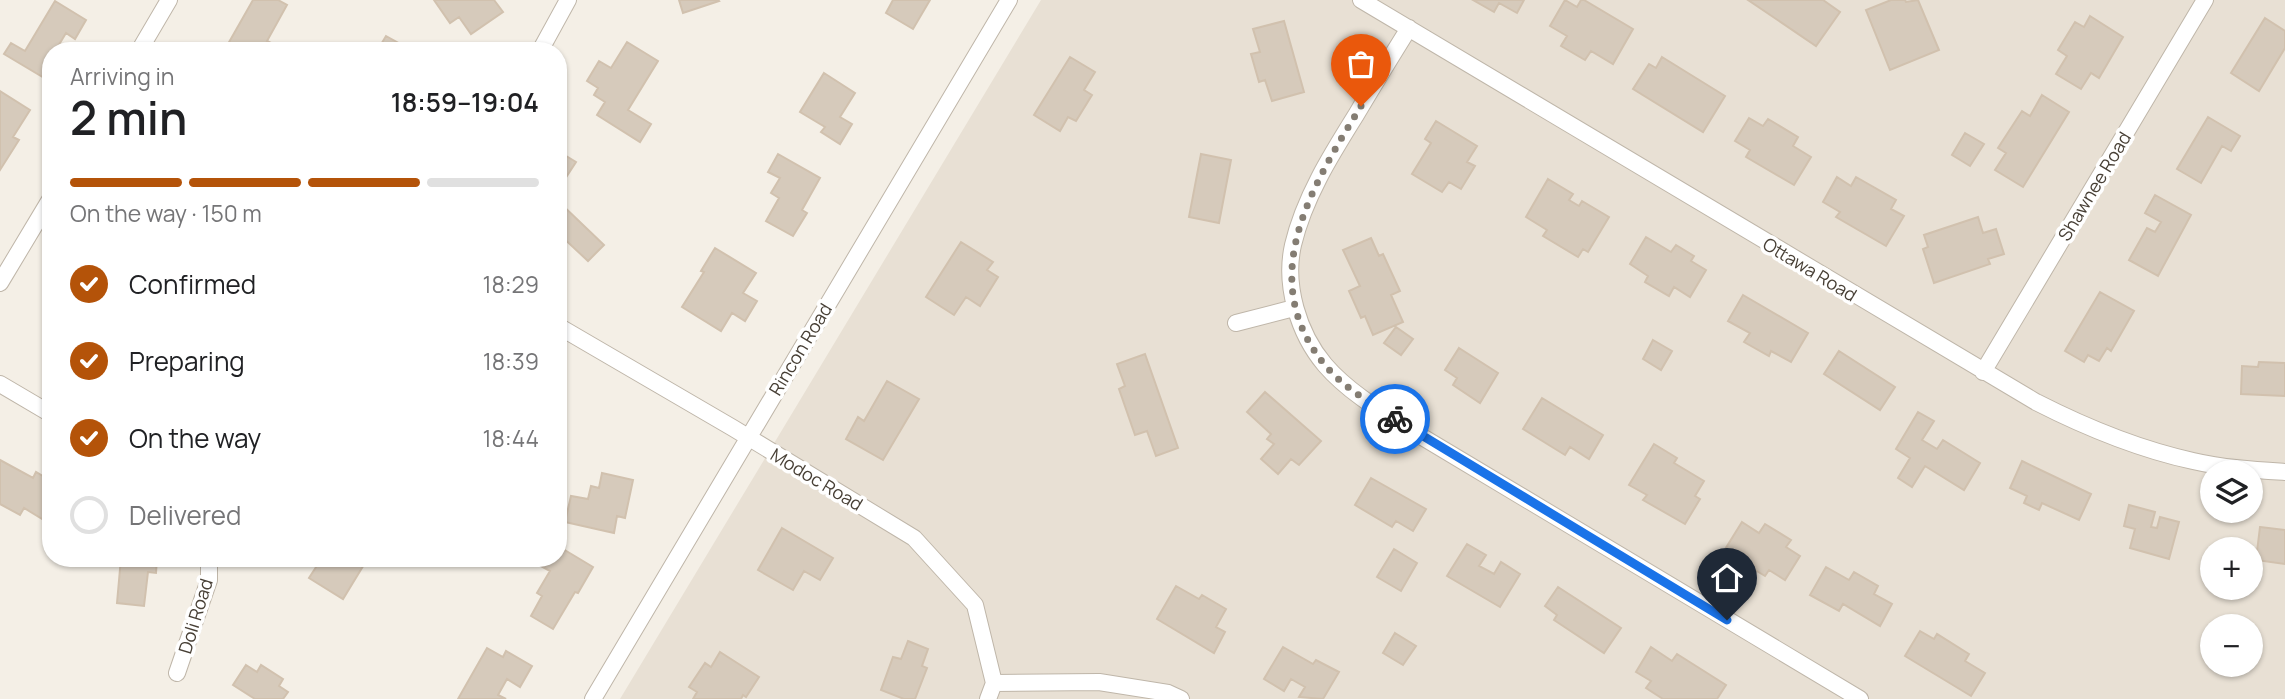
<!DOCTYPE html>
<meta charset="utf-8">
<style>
:root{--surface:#fff;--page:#f2f2f2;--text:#202124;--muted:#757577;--line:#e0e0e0;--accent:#b45309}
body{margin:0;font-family:Manrope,sans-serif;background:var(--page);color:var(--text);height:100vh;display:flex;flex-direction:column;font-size:26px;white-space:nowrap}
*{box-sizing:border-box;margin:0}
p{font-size:23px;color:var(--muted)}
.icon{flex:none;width:38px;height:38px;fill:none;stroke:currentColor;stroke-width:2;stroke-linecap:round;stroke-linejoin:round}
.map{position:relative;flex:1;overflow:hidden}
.drawer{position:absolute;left:42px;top:42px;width:525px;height:525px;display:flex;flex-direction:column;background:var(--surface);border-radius:28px;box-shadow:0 2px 5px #0004}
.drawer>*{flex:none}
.controls{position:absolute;left:2200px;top:460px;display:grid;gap:14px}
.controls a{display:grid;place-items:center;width:63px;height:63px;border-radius:50%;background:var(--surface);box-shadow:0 2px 5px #0004;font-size:35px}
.pin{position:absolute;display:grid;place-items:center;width:60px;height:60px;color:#fff;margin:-72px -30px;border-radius:50% 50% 50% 0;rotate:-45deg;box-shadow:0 0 7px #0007}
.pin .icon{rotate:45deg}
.courier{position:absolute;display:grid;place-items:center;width:70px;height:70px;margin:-35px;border:5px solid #1a73e8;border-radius:50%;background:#fff;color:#222;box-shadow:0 2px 9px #0007}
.headline em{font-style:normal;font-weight:600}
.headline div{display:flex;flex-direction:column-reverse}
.headline{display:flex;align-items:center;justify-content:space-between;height:119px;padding:0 28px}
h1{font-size:46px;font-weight:600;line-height:52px}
.bar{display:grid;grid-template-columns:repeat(4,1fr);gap:10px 7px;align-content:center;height:84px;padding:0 28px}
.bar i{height:9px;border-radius:5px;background:var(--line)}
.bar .active{background:var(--accent)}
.bar p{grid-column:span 4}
ol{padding:0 28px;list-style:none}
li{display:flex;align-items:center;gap:21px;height:77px}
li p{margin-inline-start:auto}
li .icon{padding:7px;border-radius:50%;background:var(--accent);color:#fff;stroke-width:4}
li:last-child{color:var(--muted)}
li i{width:38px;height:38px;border:4px solid var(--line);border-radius:50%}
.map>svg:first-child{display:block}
</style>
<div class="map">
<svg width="2285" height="699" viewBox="0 0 2285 699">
<rect width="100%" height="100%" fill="#f4efe6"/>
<path fill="#e8e0d4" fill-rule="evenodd" d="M1041 0H2285V699H620ZM2212 472H2250V511H2212ZM2212 550H2250V588H2212ZM2212 626H2250V665H2212Z"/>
<path fill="#d6cabb" stroke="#d1c1ae" stroke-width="2" d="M253 0H278L287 5 267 41 271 43 266 51H224Z
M434 0H494L503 12 471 34 459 17 450 23Z
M679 0H718L719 1 683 13Z
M893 0H930L913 29 886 13Z
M1473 0H1524L1517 13 1499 3 1494 12Z
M1565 0 1577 7 1581 0H1584L1633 29 1613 64 1591 51 1585 60 1561 46 1567 36 1550 26Z
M1748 0H1823L1840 12 1816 46Z
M1891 0H1905L1906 2 1918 0 1939 50 1890 70 1866 10Z
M55 1 86 20 75 39 66 33 57 48 61 51H51V82L4 54 11 43 25 51Z
M2090 16 2123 37 2099 78 2091 73 2081 89 2056 74 2067 56 2058 50 2075 22 2084 27Z
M2265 18 2285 31V48L2259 91 2231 73Z
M1284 21 1304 92 1272 101 1265 80 1259 82 1251 54 1260 52 1253 29Z
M386 36 402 45 399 51H377Z
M627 42 658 61 628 110 651 124 640 142 597 115 605 102 594 95 598 88 587 81 599 61 611 68Z
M1070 57 1095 72 1084 90 1092 95 1076 121 1068 117 1060 131 1034 115Z
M1662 57 1725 96 1703 132 1633 89 1649 64 1656 68Z
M824 73 855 93 840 117 852 124 840 144 821 132 825 127 800 112Z
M0 91 30 110 13 137 19 140 0 170Z
M2042 95 2069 112 2023 187 1995 170 2006 153 1998 148 2022 111 2030 116Z
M2208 117 2240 136 2231 151 2222 146 2201 183 2177 169Z
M1749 118 1763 126 1768 119 1798 137 1793 146 1811 157 1794 185 1746 157 1750 150 1735 141Z
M1436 121 1477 146 1467 162 1475 166 1461 189 1449 182 1442 192 1412 174 1431 143 1425 139Z
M1965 133 1984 144 1970 166 1952 155Z
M558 151 576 162 561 185 558 184Z
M778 154 820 178 802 210 807 213 793 236 766 221 779 198 771 193 780 178 768 172Z
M1201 154 1231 160 1219 223 1189 217Z
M1837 177 1851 186 1856 177 1896 200 1891 209 1904 216 1886 246 1836 217 1840 212 1823 202Z
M1548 179 1573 194 1569 200 1579 206 1582 201 1609 217 1588 252 1583 249 1578 257 1543 236 1547 230 1526 217Z
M2155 195 2191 215 2158 276 2129 260 2147 228 2155 232 2161 222 2145 213Z
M558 201 604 245 588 261 558 233Z
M1978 217 1983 233 1996 229 2004 254 1988 259 1990 264 1934 283 1923 249 1928 247 1924 235Z
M1646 237 1671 252 1676 245 1694 256 1691 261 1706 270 1690 297 1674 287 1669 296 1645 282 1648 276 1630 264Z
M1371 238 1379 256 1383 254 1400 291 1391 295 1403 322 1373 335 1365 316 1361 318 1349 291 1360 286 1343 250Z
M961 242 993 262 987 270 998 277 980 306 966 297 954 315 926 297Z
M715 248 756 273 743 293 757 301 745 321 732 313 721 331 682 307 704 272 701 271Z
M2100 292 2134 311 2111 351 2107 348 2099 361 2088 355 2084 362 2065 351Z
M1743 295 1808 333 1791 362 1771 351 1769 356 1744 342 1750 333 1728 321Z
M1396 327 1413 339 1401 355 1384 343Z
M1653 340 1672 351 1661 370 1643 359Z
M1459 348 1498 373 1480 403 1453 385 1457 378 1445 370Z
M1839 351 1895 387 1880 410 1824 374Z
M1145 354 1178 448 1156 456 1147 431 1135 435 1119 389 1125 386 1117 364Z
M2259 362 2285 363V396L2241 394 2242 366 2258 367Z
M887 381 919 399 883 460 846 439 858 417 864 421Z
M1265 392 1321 441 1299 465 1291 459 1278 474 1261 459 1274 444 1267 439 1271 434 1247 412Z
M1542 398 1603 435 1589 459 1570 447 1565 455 1523 429Z
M1918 412 1934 421 1922 440 1937 449 1943 440 1980 463 1964 490 1925 466 1912 487 1898 478 1910 458 1896 449Z
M1654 444 1677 458 1674 463 1704 481 1695 496 1700 499 1685 524 1643 500 1647 495 1629 485Z
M0 460 33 478 36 472 51 481V508L44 520 24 508 20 515 0 504Z
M2022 461 2091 494 2079 520 2042 503 2039 510 2024 503 2027 496 2010 488Z
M602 473 633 480 625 518 617 516 614 533 565 522 571 496 588 499 591 486 599 488Z
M1371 478 1426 509 1413 531 1396 521 1392 527 1355 505Z
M2129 505 2155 512 2151 527 2157 528 2160 517 2179 522 2169 559 2130 548 2135 529 2124 526Z
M1742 522 1759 533 1765 524 1791 540 1786 547 1800 556 1785 580 1769 570 1765 576 1724 551Z
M2260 527 2285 530V564L2256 560Z
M782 528 833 558 820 580 804 571 793 590 758 570Z
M1467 544 1486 555 1479 566 1494 574 1501 562 1520 574 1500 607 1447 576Z
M558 546 593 567 578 593 575 592 553 629 531 616 542 596 537 593 550 571 530 560 558 558Z
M1394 549 1417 563 1401 591 1377 577Z
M121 558H157L156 573 148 572 144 606 117 603Z
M322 558H368L343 599 309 578Z
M1826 567 1849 580 1854 572 1878 586 1874 594 1892 604 1880 626 1843 604 1839 611 1810 595Z
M1176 586 1199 599 1202 595 1226 609 1216 627 1225 632 1214 653 1157 619Z
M1558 587 1621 628 1604 653 1554 620 1557 615 1545 606Z
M1920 631 1934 639 1937 634 1969 654 1965 661 1985 673 1971 696 1905 656Z
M1395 633 1416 646 1403 665 1383 653Z
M908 641 928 649 922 666 927 668 915 699H904L881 690 893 657 901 659Z
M1283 647 1313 664 1316 660 1339 672 1323 699 1299 697 1305 687 1291 679 1284 691 1264 679Z
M1651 647 1672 661 1677 654 1726 685 1717 699H1663L1646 688 1651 681 1636 672Z
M487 648 503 657 506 651 532 666 520 687 507 679 498 695 506 699H458Z
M720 652 759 677 746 697 743 695 741 699H693L697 692 689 687 705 663 711 667Z
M246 665 257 672 261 665 283 679 279 686 288 692 283 699H255L233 685Z"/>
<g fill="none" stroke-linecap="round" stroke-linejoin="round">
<g stroke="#bfb6a9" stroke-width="18">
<path id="minor" d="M1361 0 2036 402C2087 428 2138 449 2193 461 2223 468 2255 470 2285 472
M1409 28C1391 57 1373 86 1356 115 1331 155 1304 198 1293 245 1284 285 1298 333 1325 365 1350 394 1386 414 1419 435L1860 699
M139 51 169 0
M540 51 568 0
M0 283 51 198
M1236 323 1294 308
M558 326 733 428 914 538 975 605 994 683 988 699
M1983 372 2205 0
M0 384 51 414
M177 673 209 580V558
M994 683 1099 682 1168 693 1181 699
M593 699 1009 0"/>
</g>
<use href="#minor" stroke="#fff" stroke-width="16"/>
</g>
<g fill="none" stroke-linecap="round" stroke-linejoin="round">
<path stroke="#847d73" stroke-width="7" stroke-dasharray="0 12.6" d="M1361 106C1313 185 1254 277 1324 364 1343 387 1370 403 1395 419"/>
<path stroke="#1a73e8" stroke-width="9" d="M1395 419 1727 620"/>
</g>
<g text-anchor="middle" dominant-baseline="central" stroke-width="7" stroke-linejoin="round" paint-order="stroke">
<g font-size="18" fill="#473f35" stroke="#fff">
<text transform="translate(2094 186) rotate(-59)">Shawnee Road</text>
<text transform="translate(1810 269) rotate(31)">Ottawa Road</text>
<text transform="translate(800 349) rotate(-59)">Rincon Road</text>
<text transform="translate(817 479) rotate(31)">Modoc Road</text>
<text transform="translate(195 616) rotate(-73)">Doli Road</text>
</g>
</g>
</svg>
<div class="controls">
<a><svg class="icon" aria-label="layers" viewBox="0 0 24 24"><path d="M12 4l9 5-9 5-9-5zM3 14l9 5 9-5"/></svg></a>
<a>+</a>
<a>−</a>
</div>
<div class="pin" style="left:1361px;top:106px;background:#ea580c"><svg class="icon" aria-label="bag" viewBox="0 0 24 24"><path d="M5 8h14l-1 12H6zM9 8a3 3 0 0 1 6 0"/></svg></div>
<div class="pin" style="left:1727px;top:620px;background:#1f2937"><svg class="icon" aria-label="home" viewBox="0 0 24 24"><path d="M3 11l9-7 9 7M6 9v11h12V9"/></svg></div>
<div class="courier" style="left:1395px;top:419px"><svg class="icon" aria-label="bike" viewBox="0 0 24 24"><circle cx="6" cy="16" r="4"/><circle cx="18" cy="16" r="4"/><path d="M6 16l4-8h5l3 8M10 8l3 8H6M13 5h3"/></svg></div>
<section class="drawer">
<div class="headline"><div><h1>2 min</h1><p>Arriving in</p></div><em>18:59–19:04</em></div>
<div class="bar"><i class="active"></i><i class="active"></i><i class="active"></i><i></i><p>On the way · 150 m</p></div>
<ol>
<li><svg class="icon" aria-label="check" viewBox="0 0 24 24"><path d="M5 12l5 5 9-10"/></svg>Confirmed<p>18:29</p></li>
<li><svg class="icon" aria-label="check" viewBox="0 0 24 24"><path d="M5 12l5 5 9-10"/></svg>Preparing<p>18:39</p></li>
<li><svg class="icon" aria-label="check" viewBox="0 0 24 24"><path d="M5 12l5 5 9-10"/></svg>On the way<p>18:44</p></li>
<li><i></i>Delivered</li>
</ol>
</section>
</div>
